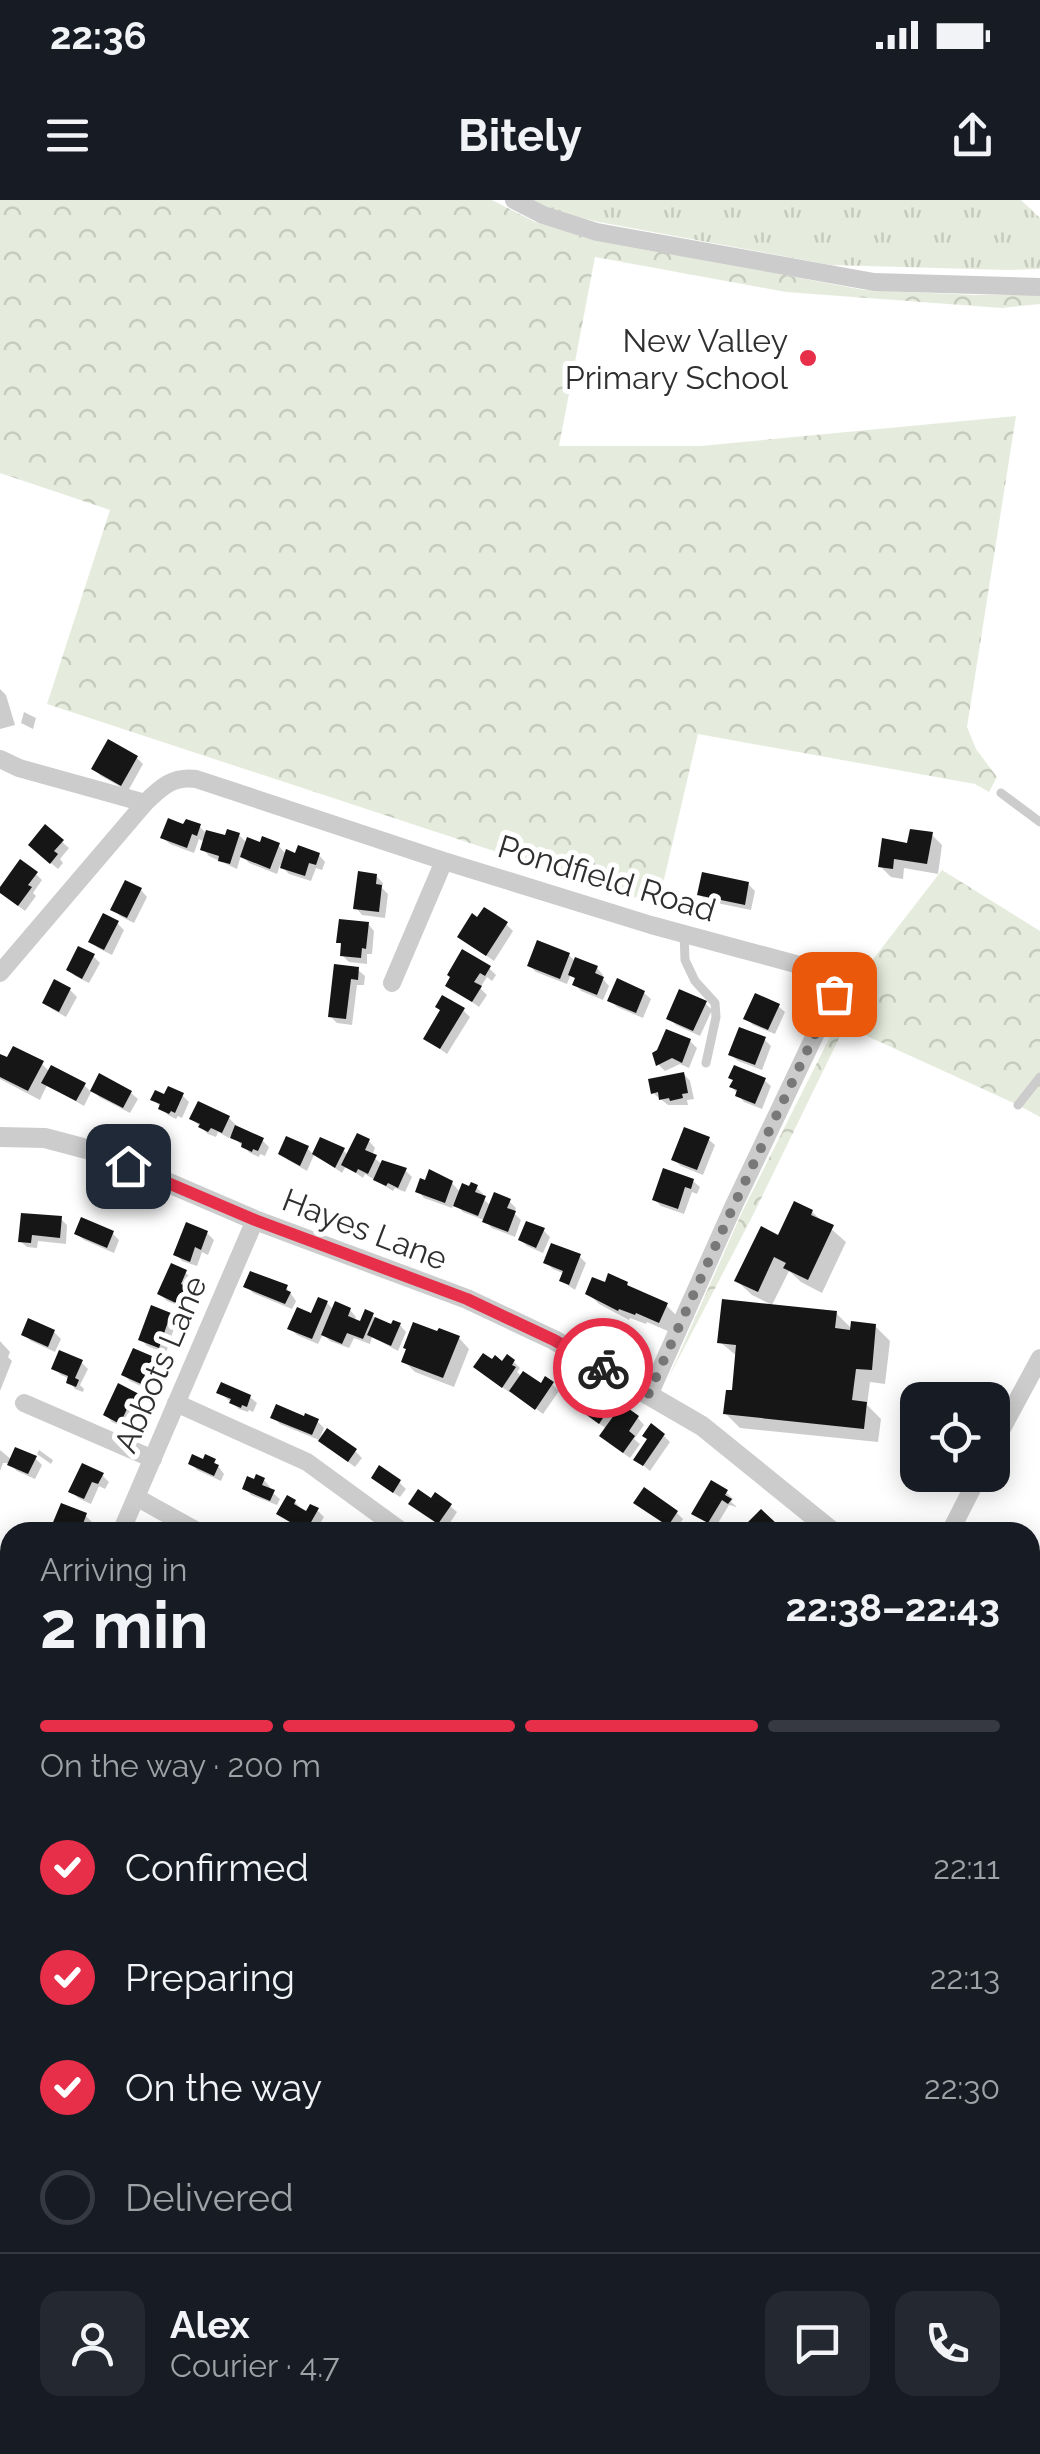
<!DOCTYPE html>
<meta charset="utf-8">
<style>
:root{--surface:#171b24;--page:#242831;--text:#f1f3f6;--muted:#9ea1a6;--line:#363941;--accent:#e82f4a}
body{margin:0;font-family:Raleway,sans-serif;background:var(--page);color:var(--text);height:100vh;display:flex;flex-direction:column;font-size:38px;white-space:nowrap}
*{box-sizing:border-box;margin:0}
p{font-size:32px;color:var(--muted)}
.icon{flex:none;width:55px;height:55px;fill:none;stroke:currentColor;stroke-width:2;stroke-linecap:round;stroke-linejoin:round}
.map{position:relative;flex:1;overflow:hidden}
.side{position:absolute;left:0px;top:1322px;width:1040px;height:932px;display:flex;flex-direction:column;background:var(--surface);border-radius:30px 30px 0 0;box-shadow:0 5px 25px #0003}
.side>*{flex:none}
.tools{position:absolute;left:900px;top:1182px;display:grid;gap:20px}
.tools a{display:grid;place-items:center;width:110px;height:110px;border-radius:20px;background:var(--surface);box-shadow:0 5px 25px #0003;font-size:50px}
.pin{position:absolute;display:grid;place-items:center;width:85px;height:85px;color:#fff;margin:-42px;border-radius:20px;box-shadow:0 5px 15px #0006}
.courier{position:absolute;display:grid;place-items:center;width:100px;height:100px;margin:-50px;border:8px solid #e82f4a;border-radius:50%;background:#fff;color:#222;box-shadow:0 2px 12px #0007}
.summary em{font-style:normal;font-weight:700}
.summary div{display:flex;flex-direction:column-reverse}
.summary{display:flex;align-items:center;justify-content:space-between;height:170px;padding:0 40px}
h1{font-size:65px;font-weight:700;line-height:75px}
.bar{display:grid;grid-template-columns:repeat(4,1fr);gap:15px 10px;align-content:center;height:120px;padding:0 40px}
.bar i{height:12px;border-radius:8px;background:var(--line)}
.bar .selected{background:var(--accent)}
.bar p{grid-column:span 4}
.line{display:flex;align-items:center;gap:25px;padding:0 40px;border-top:2px solid var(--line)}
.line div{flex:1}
.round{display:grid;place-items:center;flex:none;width:105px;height:105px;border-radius:20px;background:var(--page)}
ol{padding:0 40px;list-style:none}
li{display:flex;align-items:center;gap:30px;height:110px}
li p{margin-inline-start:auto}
li .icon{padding:10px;border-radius:50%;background:var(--accent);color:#fff;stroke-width:4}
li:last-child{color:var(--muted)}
li i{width:55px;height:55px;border:5px solid var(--line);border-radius:50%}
.status{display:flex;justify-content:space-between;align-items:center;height:70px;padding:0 50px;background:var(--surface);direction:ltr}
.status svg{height:28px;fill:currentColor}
header{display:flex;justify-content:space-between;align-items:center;height:130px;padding:0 40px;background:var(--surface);font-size:45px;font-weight:700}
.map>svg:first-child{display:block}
</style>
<div class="status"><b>22:36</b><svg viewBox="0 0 49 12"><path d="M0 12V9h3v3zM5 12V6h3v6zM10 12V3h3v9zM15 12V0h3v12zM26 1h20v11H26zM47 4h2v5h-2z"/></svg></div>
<header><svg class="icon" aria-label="menu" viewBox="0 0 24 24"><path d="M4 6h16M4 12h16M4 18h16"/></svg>Bitely<svg class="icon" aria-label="share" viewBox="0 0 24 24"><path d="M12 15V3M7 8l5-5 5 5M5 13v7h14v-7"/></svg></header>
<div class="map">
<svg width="1040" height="2254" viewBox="0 0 1040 2254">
<defs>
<pattern id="forest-crowns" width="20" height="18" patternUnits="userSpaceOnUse" patternTransform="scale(2.5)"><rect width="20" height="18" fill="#e6ecdd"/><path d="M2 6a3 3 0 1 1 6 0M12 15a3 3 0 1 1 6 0" fill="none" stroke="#c6cbbe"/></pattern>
<pattern id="park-tufts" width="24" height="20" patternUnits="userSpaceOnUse" patternTransform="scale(2.5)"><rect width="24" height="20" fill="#e6ecdd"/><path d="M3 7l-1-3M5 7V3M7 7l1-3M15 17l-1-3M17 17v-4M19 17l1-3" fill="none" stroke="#c6cbbe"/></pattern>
</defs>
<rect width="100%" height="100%" fill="#fff"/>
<path fill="url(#forest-crowns)" d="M0 0H492L535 22 593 39 864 90 976 95H1040V104L1002 108 786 92 595 57 559 246H700L1016 216 967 527 976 549 997 577 989 592 975 584 698 534 658 705 47 504 110 310 0 273Z
M942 670 1040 731V917L1018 905 845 826 753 1015 668 1179 743 1010 849 799 867 767Z"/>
<path fill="url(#park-tufts)" d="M532 0H1021L1040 18V69L1006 70 831 65 599 22 559 13Z"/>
<path fill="#0003" d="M0 489 6 495 15 525 0 529Z
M24 512 36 518 33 529 21 523Z
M137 558 143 564 128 591 101 576 94 569Z
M185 627H200L209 636 227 639 239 635 248 644 279 646 284 652 297 656 319 655 325 662 322 670 316 668 311 681 289 674 280 665 277 674 249 663 241 655 237 669 209 656 203 649 205 642 199 639 194 653 170 644 163 638Z
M46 628 69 648 60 659 63 663 58 669 38 652Z
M932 635 942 645 938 674 904 668 903 679 891 677 880 666 909 645Z
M36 674 42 680 33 693 36 696 25 711 7 697Z
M376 676 383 683 382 688 388 694 385 718 362 715 356 708Z
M748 684 755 691 751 710 707 701 700 695Z
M141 690 147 697 134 723 120 716 114 709Z
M104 716 118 724 124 730 112 755 98 748 91 742Z
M368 724 374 731 372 754H367V764L349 762 342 755 343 746 339 742Z
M506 724 513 731 494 761 460 737Z
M569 755 576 762 597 768 603 775 602 778 609 786 603 800 581 791 575 784 577 780 571 774 567 784 536 772 529 765Z
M93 756 100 763 89 783 75 776 69 769Z
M336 767 358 770 365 776 364 785H357L352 825 337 823 330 816Z
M489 768 496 775 492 781 487 777 480 788 487 795 479 807 448 785Z
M70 790 77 797 66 817 52 809 45 802Z
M644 793 651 799 643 818 617 807 610 800Z
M705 803 712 810 700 836 676 825 669 818Z
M778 806 785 812 775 834 753 825 746 818Z
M463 810 470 817 447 854 426 839Z
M764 839 771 846 762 870 738 861 731 855Z
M690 841 697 848 689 868 680 864 665 871 658 864Z
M0 856 42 864 50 872 84 885 91 892 84 906 47 885 40 900 0 879Z
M684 874 690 881 694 899 687 900 688 905H668L653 893Z
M764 880 771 886 762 909 744 902 732 887Z
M93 890 131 893 138 899 130 913 99 897Z
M182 895 189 902 182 918 178 916 176 919 168 915 153 899Z
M229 918 236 925 234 927 262 940 269 947 265 956 260 954 259 957 250 953 231 935 229 938 218 932 216 937 208 934 192 919Z
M708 939 715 945 703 975 681 966 674 960Z
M369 941 375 948 372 956 383 965 406 971 412 977 405 992 395 988 393 991 365 974 363 978 346 966 342 973 315 954 343 950 349 956Z
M307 948 314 955 307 971 288 960 281 953Z
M693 981 700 987 697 994 692 992 684 1014 661 1006 655 1000Z
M452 983 461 993 476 987 483 994 482 998 491 1006 509 1001 516 1008 514 1013 521 1020 515 1037 492 1028 484 1020 463 1012 454 1003 452 1008 424 998 418 991Z
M812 1012 846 1042 822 1093 801 1082 789 1071 772 1105 752 1095 737 1081 780 1038Z
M61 1019 67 1025 66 1044 38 1041 37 1048 27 1047 20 1041Z
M543 1030 550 1037 543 1053 527 1046 521 1040Z
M112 1033 119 1040 114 1053 84 1040 77 1034Z
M207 1033 214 1040 208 1055 202 1052 197 1066 182 1061 176 1054Z
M579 1056 586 1063 575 1090 562 1081 565 1074 553 1069 546 1062Z
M185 1072 192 1079 187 1091 191 1095 185 1108 167 1101 160 1094Z
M627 1084 633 1091 666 1105 677 1116 670 1132 647 1122 646 1124 630 1118 629 1120 599 1104 588 1093 606 1086Z
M246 1086 286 1087 296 1101 292 1109 253 1093Z
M327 1103 334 1110H350L356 1117 354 1121 361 1124 372 1115 380 1122 400 1125 406 1132 398 1151 372 1137 370 1144 354 1138 349 1148 330 1141 323 1134 318 1144 297 1135 290 1128 312 1116Z
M836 1113 852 1129 875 1126 890 1141 885 1184 870 1182 867 1205 881 1219 878 1242 740 1228 725 1213 734 1193 738 1157 720 1142Z
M170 1115 176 1122 166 1153 147 1146 141 1139Z
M54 1132 61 1139 55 1152 31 1141 24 1135Z
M459 1138 469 1149 454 1187 415 1172 404 1161Z
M0 1141 10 1152 8 1157 12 1161 0 1191Z
M158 1161 165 1168 161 1176 155 1172 147 1189 130 1181 124 1175Z
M81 1162 88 1169 80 1185 84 1189 83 1192 75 1189 69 1182 70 1179 61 1175 54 1168Z
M514 1162 520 1168 517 1172 522 1177 541 1187 552 1184 559 1191 543 1214 511 1190 509 1192 483 1173Z
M119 1187 138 1196 145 1202 143 1205 139 1203 127 1229 112 1222 106 1215Z
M219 1192 250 1197 257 1203 253 1212 249 1210 248 1212 239 1209Z
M576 1207H610L617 1215 622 1207 638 1218 644 1225 634 1239 640 1244 630 1258 609 1243 607 1229Z
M273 1217 317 1221 324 1228 319 1240 280 1224Z
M664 1236 670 1242 650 1271 636 1259Z
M328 1247 355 1251 362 1258 355 1267Z
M0 1250 12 1260 35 1258 42 1265 35 1279 17 1271 9 1263H3L0 1271Z
M39 1250 53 1260 51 1264 37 1254Z
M214 1261 224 1274 221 1281 197 1270 191 1263Z
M102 1275 109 1282 105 1289 99 1286 91 1304 78 1298 71 1291Z
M264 1280 270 1287 269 1290 280 1299 277 1305 251 1295 245 1288Z
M399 1282 406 1289 400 1297 380 1284Z
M726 1292 733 1299 731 1302 737 1307 729 1305 715 1328 694 1313Z
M295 1302 306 1314 317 1310 324 1317 315 1332H307L286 1320 280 1314Z
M63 1306 86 1316 92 1322 90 1329 85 1327 83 1332H51Z
M450 1306 457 1312 446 1329 418 1310Z
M643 1309 677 1313 683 1319 675 1331Z
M761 1312 780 1331 784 1332H759L750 1324Z
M333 1323 347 1332H326Z
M4 1618 10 1623V1638L3 1646 0 1644V1622Z
M0 1800 10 1806V1842L7 1859 0 1858Z
M0 1878 10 1882V1916L7 1922 0 1919Z
M1040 2086V2107L1031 2099Z
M0 2185 10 2187V2209L0 2207Z
M156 2245H174L171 2252Z
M456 2245H485L480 2252 475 2249 471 2254H453L451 2252Z
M762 2245H779L769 2253Z
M960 2245H967L975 2254H950Z"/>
<path fill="#161616" d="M108 539 138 556 121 586 91 569Z
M168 618 183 624 186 619 201 624 197 636 192 634 187 648 160 638Z
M45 624 64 640 54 651 58 654 50 664 28 645Z
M227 629 240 633 230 664 218 661 219 656 200 650 206 630 225 635Z
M910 629 933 632 927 664 894 659 893 669 878 667 882 638 907 643Z
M262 636 280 643 270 669 240 657 247 637 260 642Z
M298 645 320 653 316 665 309 663 305 676 280 668 286 649 295 653Z
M20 659 38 672 28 685 32 687 18 706 0 693V687Z
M358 671 377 674 376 684 382 685 379 712 353 709Z
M702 672 749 682 745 705 697 695Z
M125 680 142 688 127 718 110 710Z
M484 707 508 722 486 756 457 737 472 713 477 717Z
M103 713 119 721 104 750 88 742Z
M339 719 369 722 366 749 362 748 361 758 340 756 341 743H336Z
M537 740 570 753 560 779 527 766Z
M78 746 95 754 82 779 66 770Z
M462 749 491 766 485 776 480 773 474 782 482 786 472 802 445 786 450 777 447 775Z
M575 757 598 766 595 773 604 777 597 795 572 785 575 778 568 775Z
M334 764 359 767 358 780 351 779 346 819 328 817Z
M617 778 645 791 636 813 607 801Z
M54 779 71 788 59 812 42 803Z
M679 789 707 801 693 831 666 819Z
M755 793 780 804 768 830 743 819Z
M442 795 465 808 440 849 423 839 440 810 435 807Z
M739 827 766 837 755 865 728 855Z
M666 829 691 839 682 863 672 858 656 866 652 853 657 850Z
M13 846 44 861 28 891 0 877V854L7 857Z
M51 865 86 883 76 901 41 883Z
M734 865 766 878 755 904 735 896 737 890 729 887 733 880 728 878Z
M684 872 688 893 682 894 683 898 670 901 669 898 659 900 658 892 651 894 648 879Z
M99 873 132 891 123 908 90 891Z
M168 886 184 893 175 913 171 911 169 914 158 909 160 904 150 900 155 890 164 894Z
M198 901 230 916 222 933 211 928 208 932 198 927 200 924 189 919Z
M235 925 264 938 258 951 253 949 252 952 241 947 242 943 230 938Z
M684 927 710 937 697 970 671 960Z
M357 933 370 939 365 950 377 955 368 974 358 969 356 973 341 965Z
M286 936 309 946 300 966 278 954Z
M320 937 345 948 335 968 312 954Z
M382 960 407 968 398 988 388 983 386 986 373 980Z
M663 968 694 979 691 989 685 987 678 1009 652 1000Z
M429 969 453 981 445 1003 415 992 420 978 425 980Z
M471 982 478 985 475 992 486 996 478 1016 453 1006 462 983 469 986Z
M494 992 511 999 507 1008 516 1011 508 1032 482 1022Z
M794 1001 813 1010 811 1015 834 1025 808 1080 783 1068 786 1063 774 1057 758 1092 734 1081 761 1026 778 1035Z
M21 1013 62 1016 60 1038 32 1035 31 1043 18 1042Z
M81 1017 114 1031 107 1048 74 1034Z
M526 1021 545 1028 536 1048 518 1040Z
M186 1022 208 1031 201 1050 195 1047 190 1062 173 1055Z
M551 1043 581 1054 569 1085 559 1081 563 1071 543 1063Z
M171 1063 187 1070 181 1084 186 1086 178 1104 157 1094Z
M250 1071 288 1085 286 1090 291 1092 285 1104 243 1087Z
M608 1073 628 1082 627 1085 668 1103 659 1123 636 1113 635 1115 619 1109 618 1111 585 1094 592 1077 605 1082Z
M318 1097 328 1101 312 1139 287 1129 297 1107 311 1113Z
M722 1099 837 1111 835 1128 850 1130 851 1121 876 1124 872 1170 856 1169 852 1200 867 1202 864 1229 723 1214 726 1190H732L736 1145 717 1143Z
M335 1101 351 1108 348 1116 360 1121 365 1109 374 1113 363 1139 347 1133 342 1144 321 1135Z
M151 1105 171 1113 159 1148 138 1140Z
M375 1117 391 1124 393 1120 401 1123 391 1146 367 1135Z
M28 1118 55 1130 48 1147 21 1135Z
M413 1122 437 1131 439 1128 460 1136 443 1178 401 1162 406 1149 403 1148Z
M133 1148 159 1159 154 1171 148 1168 141 1184 121 1175Z
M59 1150 83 1160 75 1178 79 1180 76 1187 66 1183 68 1176 51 1169Z
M483 1153 492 1159 495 1155 502 1161 507 1154 515 1160 512 1165 516 1167 502 1188 473 1167Z
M523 1171 541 1183 545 1176 554 1182 535 1210 509 1191Z
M221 1182 251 1195 247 1207 242 1205 241 1208 229 1203 231 1199 216 1193Z
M118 1183 139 1194 136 1200 132 1198 120 1224 103 1215Z
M579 1183 611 1206 599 1224 566 1200Z
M276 1204 304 1216 305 1213 319 1219 312 1235 270 1218Z
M622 1204 639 1216 629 1231 635 1236 623 1253 599 1236Z
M651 1223 665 1234 643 1266 633 1260 647 1239 642 1236Z
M327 1228 357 1249 348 1262 318 1241Z
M15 1247 37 1256 28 1274 7 1265Z
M192 1254 203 1259 205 1254 216 1259 214 1263 219 1265 214 1276 188 1264Z
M82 1263 104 1273 98 1284 92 1282 84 1299 68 1292Z
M379 1265 401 1280 393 1293 371 1278Z
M256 1274 265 1278 262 1285 275 1290 270 1301 242 1289 247 1276 254 1279Z
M711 1280 728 1290 725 1295 732 1299 728 1304 722 1300 708 1323 691 1314Z
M644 1287 678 1311 668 1326 633 1303Z
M418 1289 431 1298 435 1292 452 1304 438 1324 408 1304Z
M287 1295 296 1300 294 1304 306 1311 310 1304 319 1308 306 1331 276 1314Z
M61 1303 87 1313 83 1324 79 1322 74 1332H49Z
M761 1309 777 1324 768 1332H756L746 1324Z
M0 1744 10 1750V1777L0 1772Z
M0 1875 10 1879V1892L5 1890 3 1896 9 1898 0 1918Z
M193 2245H233L238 2248 235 2254H188Z"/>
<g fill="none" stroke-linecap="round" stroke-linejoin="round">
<path stroke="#ccc" stroke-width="9" d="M1001 593 1040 622
M684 734 685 760 695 781 715 803 716 817 706 863
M1018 905 1040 877
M0 1787 10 1790
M1030 2053 1040 2045
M860 2245 868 2252 875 2254"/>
<path stroke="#ccc" stroke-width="18" d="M514 0 543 15 597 32 874 82 1040 87
M0 559 19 568 145 603
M0 773 145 603C161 587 173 576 196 579L444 661 651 725 829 773 837 783 834 795 734 1005 649 1195
M392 783 444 661
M24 1203 153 1259
M176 1203 307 1262 403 1332
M992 1247 1040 1158
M136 1297 199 1332
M121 1332 255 1020
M950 1332 979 1275
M0 1431 10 1434
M1030 1558 1040 1553
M0 1563 10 1564
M1030 1842 1040 1841
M0 2134 10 2136
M358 2245 375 2254
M875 2245 880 2254"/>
<path stroke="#ccc" stroke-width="20" d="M0 937 45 938 94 951 255 1020 467 1099 554 1140 702 1226 833 1332
M1030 1658 1040 1833"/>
</g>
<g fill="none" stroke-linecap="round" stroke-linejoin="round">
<path stroke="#787878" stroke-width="10" stroke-dasharray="0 18" d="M603 1168 648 1195 734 1005 834 794"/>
<path stroke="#e82f4a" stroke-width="12" d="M128 966 255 1020 467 1099 554 1140 603 1168"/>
</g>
<circle fill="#e82f4a" stroke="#fff" stroke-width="4" cx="808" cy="158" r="10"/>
<g text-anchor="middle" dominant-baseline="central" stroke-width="10" stroke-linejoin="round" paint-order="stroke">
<g font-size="32" fill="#2f2f2f" stroke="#fff" text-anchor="end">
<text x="788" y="140">New Valley<tspan x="788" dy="37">Primary School</tspan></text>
</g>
<g font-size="32" fill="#2f2f2f" stroke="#fff">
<text transform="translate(607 678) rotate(17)">Pondfield Road</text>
<text transform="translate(365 1029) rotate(21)">Hayes Lane</text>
<text transform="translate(160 1164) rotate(-67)">Abbots Lane</text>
</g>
</g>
</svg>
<div class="tools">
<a><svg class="icon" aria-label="locate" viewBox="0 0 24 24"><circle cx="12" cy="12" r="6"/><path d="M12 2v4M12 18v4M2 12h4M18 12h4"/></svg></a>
</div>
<div class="pin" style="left:834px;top:794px;background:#ea580c"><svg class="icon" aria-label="bag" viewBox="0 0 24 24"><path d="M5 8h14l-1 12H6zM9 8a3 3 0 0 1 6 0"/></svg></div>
<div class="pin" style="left:128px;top:966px;background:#1f2937"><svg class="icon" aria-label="home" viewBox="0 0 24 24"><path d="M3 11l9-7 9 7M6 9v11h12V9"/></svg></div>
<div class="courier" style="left:603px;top:1168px"><svg class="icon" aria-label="bike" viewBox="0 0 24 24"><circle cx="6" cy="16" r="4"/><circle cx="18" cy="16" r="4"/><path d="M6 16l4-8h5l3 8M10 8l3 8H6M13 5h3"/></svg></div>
<section class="side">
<div class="summary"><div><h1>2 min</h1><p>Arriving in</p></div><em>22:38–22:43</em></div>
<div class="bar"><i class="selected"></i><i class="selected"></i><i class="selected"></i><i></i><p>On the way · 200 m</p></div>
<ol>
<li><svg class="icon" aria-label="check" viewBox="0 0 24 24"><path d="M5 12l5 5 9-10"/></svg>Confirmed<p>22:11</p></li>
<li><svg class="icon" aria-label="check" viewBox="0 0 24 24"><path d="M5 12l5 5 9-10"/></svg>Preparing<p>22:13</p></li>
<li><svg class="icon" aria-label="check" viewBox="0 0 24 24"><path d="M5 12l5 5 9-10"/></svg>On the way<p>22:30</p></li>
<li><i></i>Delivered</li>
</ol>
<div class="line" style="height:180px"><a class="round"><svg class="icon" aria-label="person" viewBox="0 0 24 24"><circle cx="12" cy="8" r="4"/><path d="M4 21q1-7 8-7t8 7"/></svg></a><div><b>Alex</b><p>Courier · 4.7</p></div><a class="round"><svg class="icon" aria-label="chat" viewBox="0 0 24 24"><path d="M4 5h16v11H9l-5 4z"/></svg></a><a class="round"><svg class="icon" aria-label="phone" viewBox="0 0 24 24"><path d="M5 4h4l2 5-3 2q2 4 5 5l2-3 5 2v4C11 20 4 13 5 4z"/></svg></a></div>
</section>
</div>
